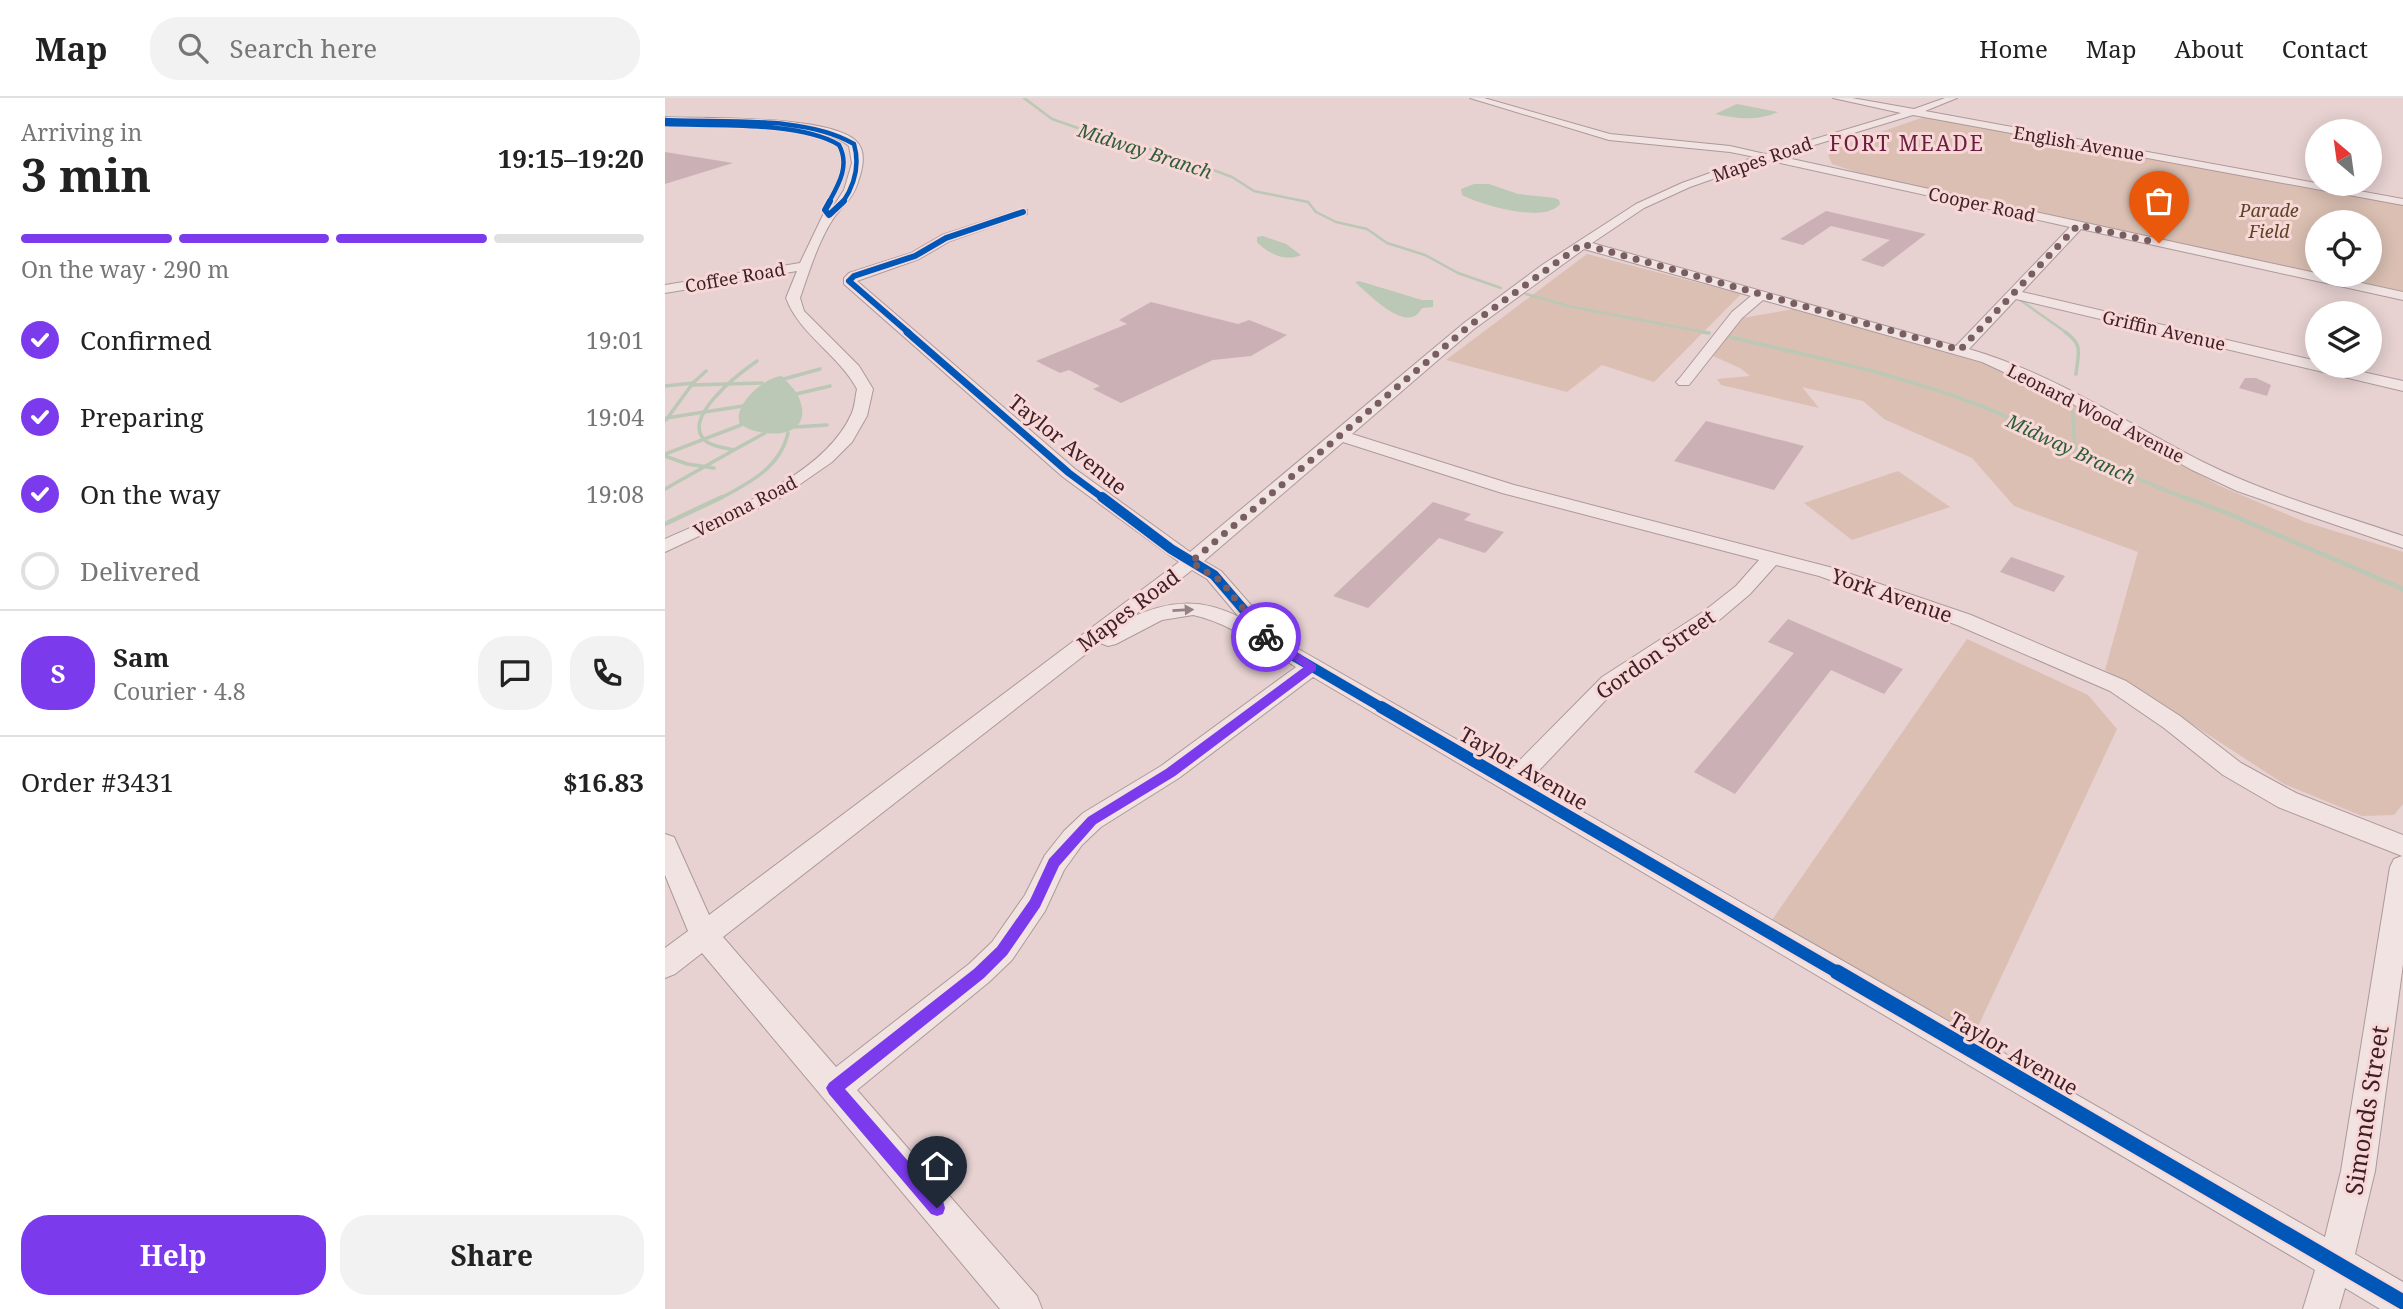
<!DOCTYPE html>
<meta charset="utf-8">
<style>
:root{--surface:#fff;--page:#f2f2f2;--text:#222;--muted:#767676;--line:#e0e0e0;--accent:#7c3aed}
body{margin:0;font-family:"Noto Serif",serif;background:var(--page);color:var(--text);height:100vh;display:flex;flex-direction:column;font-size:26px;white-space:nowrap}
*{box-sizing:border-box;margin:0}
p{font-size:23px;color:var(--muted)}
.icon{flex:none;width:38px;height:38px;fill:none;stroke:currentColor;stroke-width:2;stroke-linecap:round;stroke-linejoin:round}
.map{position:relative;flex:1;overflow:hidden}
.side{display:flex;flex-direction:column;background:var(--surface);width:665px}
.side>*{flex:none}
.needle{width:46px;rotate:331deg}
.controls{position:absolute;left:1640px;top:21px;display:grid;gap:14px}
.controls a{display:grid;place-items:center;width:77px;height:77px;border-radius:50%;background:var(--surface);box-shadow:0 4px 18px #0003;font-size:35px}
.pin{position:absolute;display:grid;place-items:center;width:60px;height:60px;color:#fff;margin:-72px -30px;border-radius:50% 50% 50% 0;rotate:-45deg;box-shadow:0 0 7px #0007}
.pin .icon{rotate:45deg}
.courier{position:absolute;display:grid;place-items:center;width:70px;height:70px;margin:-35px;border:5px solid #7c3aed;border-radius:50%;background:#fff;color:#222;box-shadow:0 2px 9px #0007}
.head em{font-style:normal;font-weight:700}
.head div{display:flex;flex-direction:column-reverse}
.head{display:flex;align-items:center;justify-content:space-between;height:119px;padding:0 21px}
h1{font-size:46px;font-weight:700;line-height:52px}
.bar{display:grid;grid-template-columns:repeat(4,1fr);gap:10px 7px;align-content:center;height:84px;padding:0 21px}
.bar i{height:9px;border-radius:5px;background:var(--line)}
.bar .on{background:var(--accent)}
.bar p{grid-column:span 4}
.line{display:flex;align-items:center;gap:18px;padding:0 21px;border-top:2px solid var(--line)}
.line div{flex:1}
.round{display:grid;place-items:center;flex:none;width:74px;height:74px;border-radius:28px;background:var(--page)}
ol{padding:0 21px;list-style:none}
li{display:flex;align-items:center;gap:21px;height:77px}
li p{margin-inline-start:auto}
li .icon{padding:7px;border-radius:50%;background:var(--accent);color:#fff;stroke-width:4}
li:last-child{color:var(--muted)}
li i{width:38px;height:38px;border:4px solid var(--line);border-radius:50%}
.cta{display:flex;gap:14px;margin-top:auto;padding:14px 21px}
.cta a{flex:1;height:80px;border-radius:28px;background:var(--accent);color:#fff;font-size:28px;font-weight:700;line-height:80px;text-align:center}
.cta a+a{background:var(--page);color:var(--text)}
header{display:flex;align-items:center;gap:42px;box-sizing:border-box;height:98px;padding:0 35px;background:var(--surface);border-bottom:2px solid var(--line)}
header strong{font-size:33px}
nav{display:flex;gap:38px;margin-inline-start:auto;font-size:24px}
.search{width:490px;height:63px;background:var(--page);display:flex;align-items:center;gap:18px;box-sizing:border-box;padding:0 24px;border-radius:28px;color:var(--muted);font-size:26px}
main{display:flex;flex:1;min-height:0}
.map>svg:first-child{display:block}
</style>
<header>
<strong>Map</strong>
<div class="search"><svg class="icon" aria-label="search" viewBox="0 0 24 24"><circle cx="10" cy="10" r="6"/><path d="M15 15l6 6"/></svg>Search here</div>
<nav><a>Home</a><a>Map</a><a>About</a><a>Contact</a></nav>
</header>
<main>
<section class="side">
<div class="head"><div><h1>3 min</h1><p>Arriving in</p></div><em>19:15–19:20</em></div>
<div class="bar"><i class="on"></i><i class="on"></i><i class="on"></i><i></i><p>On the way · 290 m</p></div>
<ol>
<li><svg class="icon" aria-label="check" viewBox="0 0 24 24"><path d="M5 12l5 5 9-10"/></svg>Confirmed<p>19:01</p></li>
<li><svg class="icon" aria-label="check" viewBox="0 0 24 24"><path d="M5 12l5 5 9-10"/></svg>Preparing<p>19:04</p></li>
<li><svg class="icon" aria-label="check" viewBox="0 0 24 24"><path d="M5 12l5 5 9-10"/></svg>On the way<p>19:08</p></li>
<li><i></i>Delivered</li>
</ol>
<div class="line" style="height:126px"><b class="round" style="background:var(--accent);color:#fff">S</b><div><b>Sam</b><p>Courier · 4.8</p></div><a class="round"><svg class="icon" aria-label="chat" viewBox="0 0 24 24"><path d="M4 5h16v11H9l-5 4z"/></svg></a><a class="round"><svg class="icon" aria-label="phone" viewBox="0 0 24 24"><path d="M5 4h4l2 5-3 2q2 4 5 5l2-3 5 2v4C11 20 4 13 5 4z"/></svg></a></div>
<div class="line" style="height:91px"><div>Order #3431</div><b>$16.83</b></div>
<div class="cta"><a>Help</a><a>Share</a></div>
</section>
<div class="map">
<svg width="1738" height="1211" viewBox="0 0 1738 1211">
<rect width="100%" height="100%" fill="#e7d1d1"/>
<path fill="#dabfb2" d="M1259 19 1738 106V193L1661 177H1704V124H1652V175L1209 80 1167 66 1163 57 1176 48Z
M922 156 1076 196 989 284 937 267 902 294 781 262Z
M1129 211 1323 267 1416 311 1555 388 1640 424 1738 454V706L1729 717 1697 718 1619 686 1527 626 1440 572 1473 454 1349 408 1307 360 1219 321 1198 303 1137 289 1154 310 1056 287 1052 281 1085 278 1075 270 1048 258 1077 220Z
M1233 373 1285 409 1187 442 1139 405Z
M1302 541 1423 597 1452 631 1309 937 1107 822Z"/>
<path fill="#bbc8b5" d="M1072 6 1113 14C1092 23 1073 21 1050 16Z
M809 86H824L853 96 890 100 894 102 895 106C880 126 816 107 797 97L796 91Z
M598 138 621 146 636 157C621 164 603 156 592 144V139Z
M694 183 757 202H768V209L757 210C743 238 704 196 690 184Z
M117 278C123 285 131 292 134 300 151 341 98 342 75 326 67 308 99 279 117 278Z"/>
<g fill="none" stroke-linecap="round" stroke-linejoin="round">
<path stroke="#bbc8b5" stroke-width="2.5" d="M359 0 387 21 430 36 438 42 484 51 532 66 567 79 589 93 643 104 651 114 671 124 702 131 722 145 760 157 793 175 836 190
M861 196 903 208 1044 235
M1355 202 1402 235"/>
<path stroke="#bbc8b5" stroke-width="3.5" d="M1037 234 1044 235
M1400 234C1419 247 1413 255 1411 276
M1065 239C1148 259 1234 276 1313 307 1385 334 1451 375 1523 401
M92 263C76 274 12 322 42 344 50 349 60 350 69 352L100 335
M119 281 155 271
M26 287 97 285
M0 288 28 285 41 273
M131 296 165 288
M1407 306 1410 352
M1 320 78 308
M1 322 28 285
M130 329 162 327
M0 356 76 327
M0 358 22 366 49 370
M0 391 69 352
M54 401C84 385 115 370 123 335"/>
<path stroke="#bbc8b5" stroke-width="4.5" d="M1519 399 1562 415 1738 491
M0 426 57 399"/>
</g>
<path fill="#cbb1b5" d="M0 54 68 65 0 86Z
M1161 113 1261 136 1218 169 1196 162 1225 142 1166 128 1138 147 1115 141Z
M486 204 573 226 584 222 622 237 586 258 548 262 456 305 428 291 435 288 404 272 395 275 371 263 462 226 454 222Z
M1580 280H1591L1606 287 1602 298 1574 290Z
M1041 323 1139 348 1109 392 1009 363Z
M768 404 806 416 799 422 839 434 820 455 774 440 703 510 668 498Z
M1346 459 1400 478 1389 494 1335 474Z
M1123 521 1238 571 1219 596 1166 572 1070 696 1029 674 1129 555 1103 544Z"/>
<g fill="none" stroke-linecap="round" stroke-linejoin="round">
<g stroke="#ad999b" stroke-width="2">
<path id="minor" d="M805 0H819L945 36 1065 48 1100 56 1236 15 1168 0H1187L1249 11 1280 0H1292L1260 13 1738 101V107L1248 17 1113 58 1738 194V202L1416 131 1357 194 1652 263V268H1671L1738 283V293L1351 201 1304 251C1387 275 1462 325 1538 364 1602 396 1671 415 1738 438V450L1572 393 1527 372 1406 305 1317 264 1098 202 1077 220 1024 287H1014L1011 284 1014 281 1067 214 1086 198 919 151 809 231 687 336 849 387 1168 470 1306 517 1461 583 1515 618 1576 665 1631 695 1738 737V866L1710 1073 1690 1156 1738 1184V1211H1715L1680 1190 1674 1211H1638L1650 1172 648 579 514 680 436 729 417 747 399 772 380 813 347 862 324 884 192 992 372 1198 377 1211H335L37 855 10 876 0 880V850L23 833 0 777V736L9 739 44 817 514 464 398 379 179 186V180L184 175 246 155 277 137 354 112H362V116L285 143 254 161 192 183 410 371 525 454 799 225 877 167 971 106 1017 85 1090 59 1065 54 944 42ZM1102 62 1405 129 1291 248 927 145 979 110 1025 89ZM678 344 837 395 1094 462 1071 488 1038 514 937 579 845 672 616 541 556 473 539 463ZM1111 467 1154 478 1292 527 1445 593 1499 630 1558 677 1613 709 1737 758 1729 761 1725 769 1676 1073 1660 1139 864 683 953 589 1052 524 1085 496ZM527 472 542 481 574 519C536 500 504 502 466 520ZM528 517C563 524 602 552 631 569L496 668 418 715 399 733 380 757 360 797 327 844 304 866 171 969 58 839 435 545 443 548 451 546 497 522Z
M0 19C41 21 160 17 190 42 203 53 197 73 192 87 187 102 176 109 168 121 153 144 144 174 135 200L139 213 194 268 208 291 202 318 187 344 167 364 115 400 0 454V441C59 414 157 380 186 317 190 309 190 300 192 291 174 257 134 236 121 200L132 173 0 195V187L135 165 158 117 170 106 179 92 187 65 184 48C152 21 44 26 0 25Z"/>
</g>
<use href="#minor" fill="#f0e3e2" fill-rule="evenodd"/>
<g stroke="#f8d8d7" stroke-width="6">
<path id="cycleway-far5" d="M0 22C57 25 139 17 189 46 195 67 190 86 178 104
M0 26C47 28 135 23 174 47 185 67 174 86 164 104"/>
</g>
<g stroke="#f8d8d7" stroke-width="9">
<path id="cycleway-far4" d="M165 103 160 112 164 117 179 103
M244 235 184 183 189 178 250 158 281 140 358 114"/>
</g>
<g stroke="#f8d8d7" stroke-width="10">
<path id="cycleway-far3" d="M242 234 404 375 439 401"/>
</g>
<g stroke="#f8d8d7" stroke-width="13">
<path id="cycleway-far2" d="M437 399 506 451 549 477 608 546 719 611"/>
</g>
<g stroke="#f8d8d7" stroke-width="17">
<path id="cycleway-far1" d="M716 609 1175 876"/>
</g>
<g stroke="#f8d8d7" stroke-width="19">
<path id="cycleway" d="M1172 874 1738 1204"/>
</g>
<use href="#cycleway-far5" stroke="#0057b8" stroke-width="4.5"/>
<use href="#cycleway-far4" stroke="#0057b8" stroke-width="6"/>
<use href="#cycleway-far3" stroke="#0057b8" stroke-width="7"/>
<use href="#cycleway-far2" stroke="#0057b8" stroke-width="10"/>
<use href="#cycleway-far1" stroke="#0057b8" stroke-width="12"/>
<use href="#cycleway" stroke="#0057b8" stroke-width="15"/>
</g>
<defs><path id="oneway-solid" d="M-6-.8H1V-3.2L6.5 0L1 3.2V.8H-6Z" transform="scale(1.75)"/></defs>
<use fill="#968184" href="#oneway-solid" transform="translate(518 512) rotate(-3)"/>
<path fill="#7c3aed" d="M597 536H605L651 567V572L510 678 431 726 394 768 375 809 342 857 319 880 180 991 278 1103 280 1110 278 1116 272 1118 266 1116 164 996 161 990 164 985 309 871 332 849 365 802 384 761 423 719 501 671 639 569 597 541Z"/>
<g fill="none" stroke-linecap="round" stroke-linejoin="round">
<path stroke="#785d61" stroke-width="7" stroke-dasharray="0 12.6" d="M601 539 556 483 526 464 804 228 917 146 1295 252 1413 127 1494 145"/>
</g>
<g text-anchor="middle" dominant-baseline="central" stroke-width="6" stroke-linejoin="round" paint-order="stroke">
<g font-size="18" fill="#3d1f25" stroke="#f8d8d7">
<text transform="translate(1414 45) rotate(10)">English Avenue</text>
<text transform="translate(1097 61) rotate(-19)">Mapes Road</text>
<text transform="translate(1317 106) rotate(12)">Cooper Road</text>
<text transform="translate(70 179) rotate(-10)">Coffee Road</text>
<text transform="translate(1499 232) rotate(13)">Griffin Avenue</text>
<text transform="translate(1431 315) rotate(27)">Leonard Wood Avenue</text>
<text transform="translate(80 408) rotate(-27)">Venona Road</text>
</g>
<g font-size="18" font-style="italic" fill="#5b4425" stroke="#f8d8d7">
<text x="1604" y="112">Parade<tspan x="1604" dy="21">Field</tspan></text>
</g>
<g font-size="19" font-style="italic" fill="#2e5d3a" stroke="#f8d8d7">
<text transform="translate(480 53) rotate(18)">Midway Branch</text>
<text transform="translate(1406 351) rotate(25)">Midway Branch</text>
</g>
<g font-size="21" letter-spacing="2" fill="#6c1c41" stroke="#f8d8d7">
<text x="1242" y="45">FORT MEADE</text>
</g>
<g font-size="21" fill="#3d1f25" stroke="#f8d8d7">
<text transform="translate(403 346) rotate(39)">Taylor Avenue</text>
<text transform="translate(1227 497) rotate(19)">York Avenue</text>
<text transform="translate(463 512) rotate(-37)">Mapes Road</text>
<text transform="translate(990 556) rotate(-35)">Gordon Street</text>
<text transform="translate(859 670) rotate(30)">Taylor Avenue</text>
<text transform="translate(1349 955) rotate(30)">Taylor Avenue</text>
</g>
<g font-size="24" fill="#3d1f25" stroke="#f8d8d7">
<text transform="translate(1701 1012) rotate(-81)">Simonds Street</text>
</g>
</g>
</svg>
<div class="controls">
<a><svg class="needle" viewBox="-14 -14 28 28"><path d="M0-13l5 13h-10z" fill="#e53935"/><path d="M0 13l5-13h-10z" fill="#767676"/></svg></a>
<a><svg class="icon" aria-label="locate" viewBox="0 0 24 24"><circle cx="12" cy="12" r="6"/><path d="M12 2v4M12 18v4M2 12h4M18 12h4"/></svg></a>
<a><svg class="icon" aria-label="layers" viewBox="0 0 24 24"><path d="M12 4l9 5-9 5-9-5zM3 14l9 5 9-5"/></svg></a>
</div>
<div class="pin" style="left:1494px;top:145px;background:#ea580c"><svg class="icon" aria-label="bag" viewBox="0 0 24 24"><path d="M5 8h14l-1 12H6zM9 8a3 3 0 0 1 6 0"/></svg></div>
<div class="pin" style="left:272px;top:1110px;background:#1f2937"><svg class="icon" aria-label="home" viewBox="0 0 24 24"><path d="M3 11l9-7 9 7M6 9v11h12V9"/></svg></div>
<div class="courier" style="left:601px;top:539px"><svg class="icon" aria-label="bike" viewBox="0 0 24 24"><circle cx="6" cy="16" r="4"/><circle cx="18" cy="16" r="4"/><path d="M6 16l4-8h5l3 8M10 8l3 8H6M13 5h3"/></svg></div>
</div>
</main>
